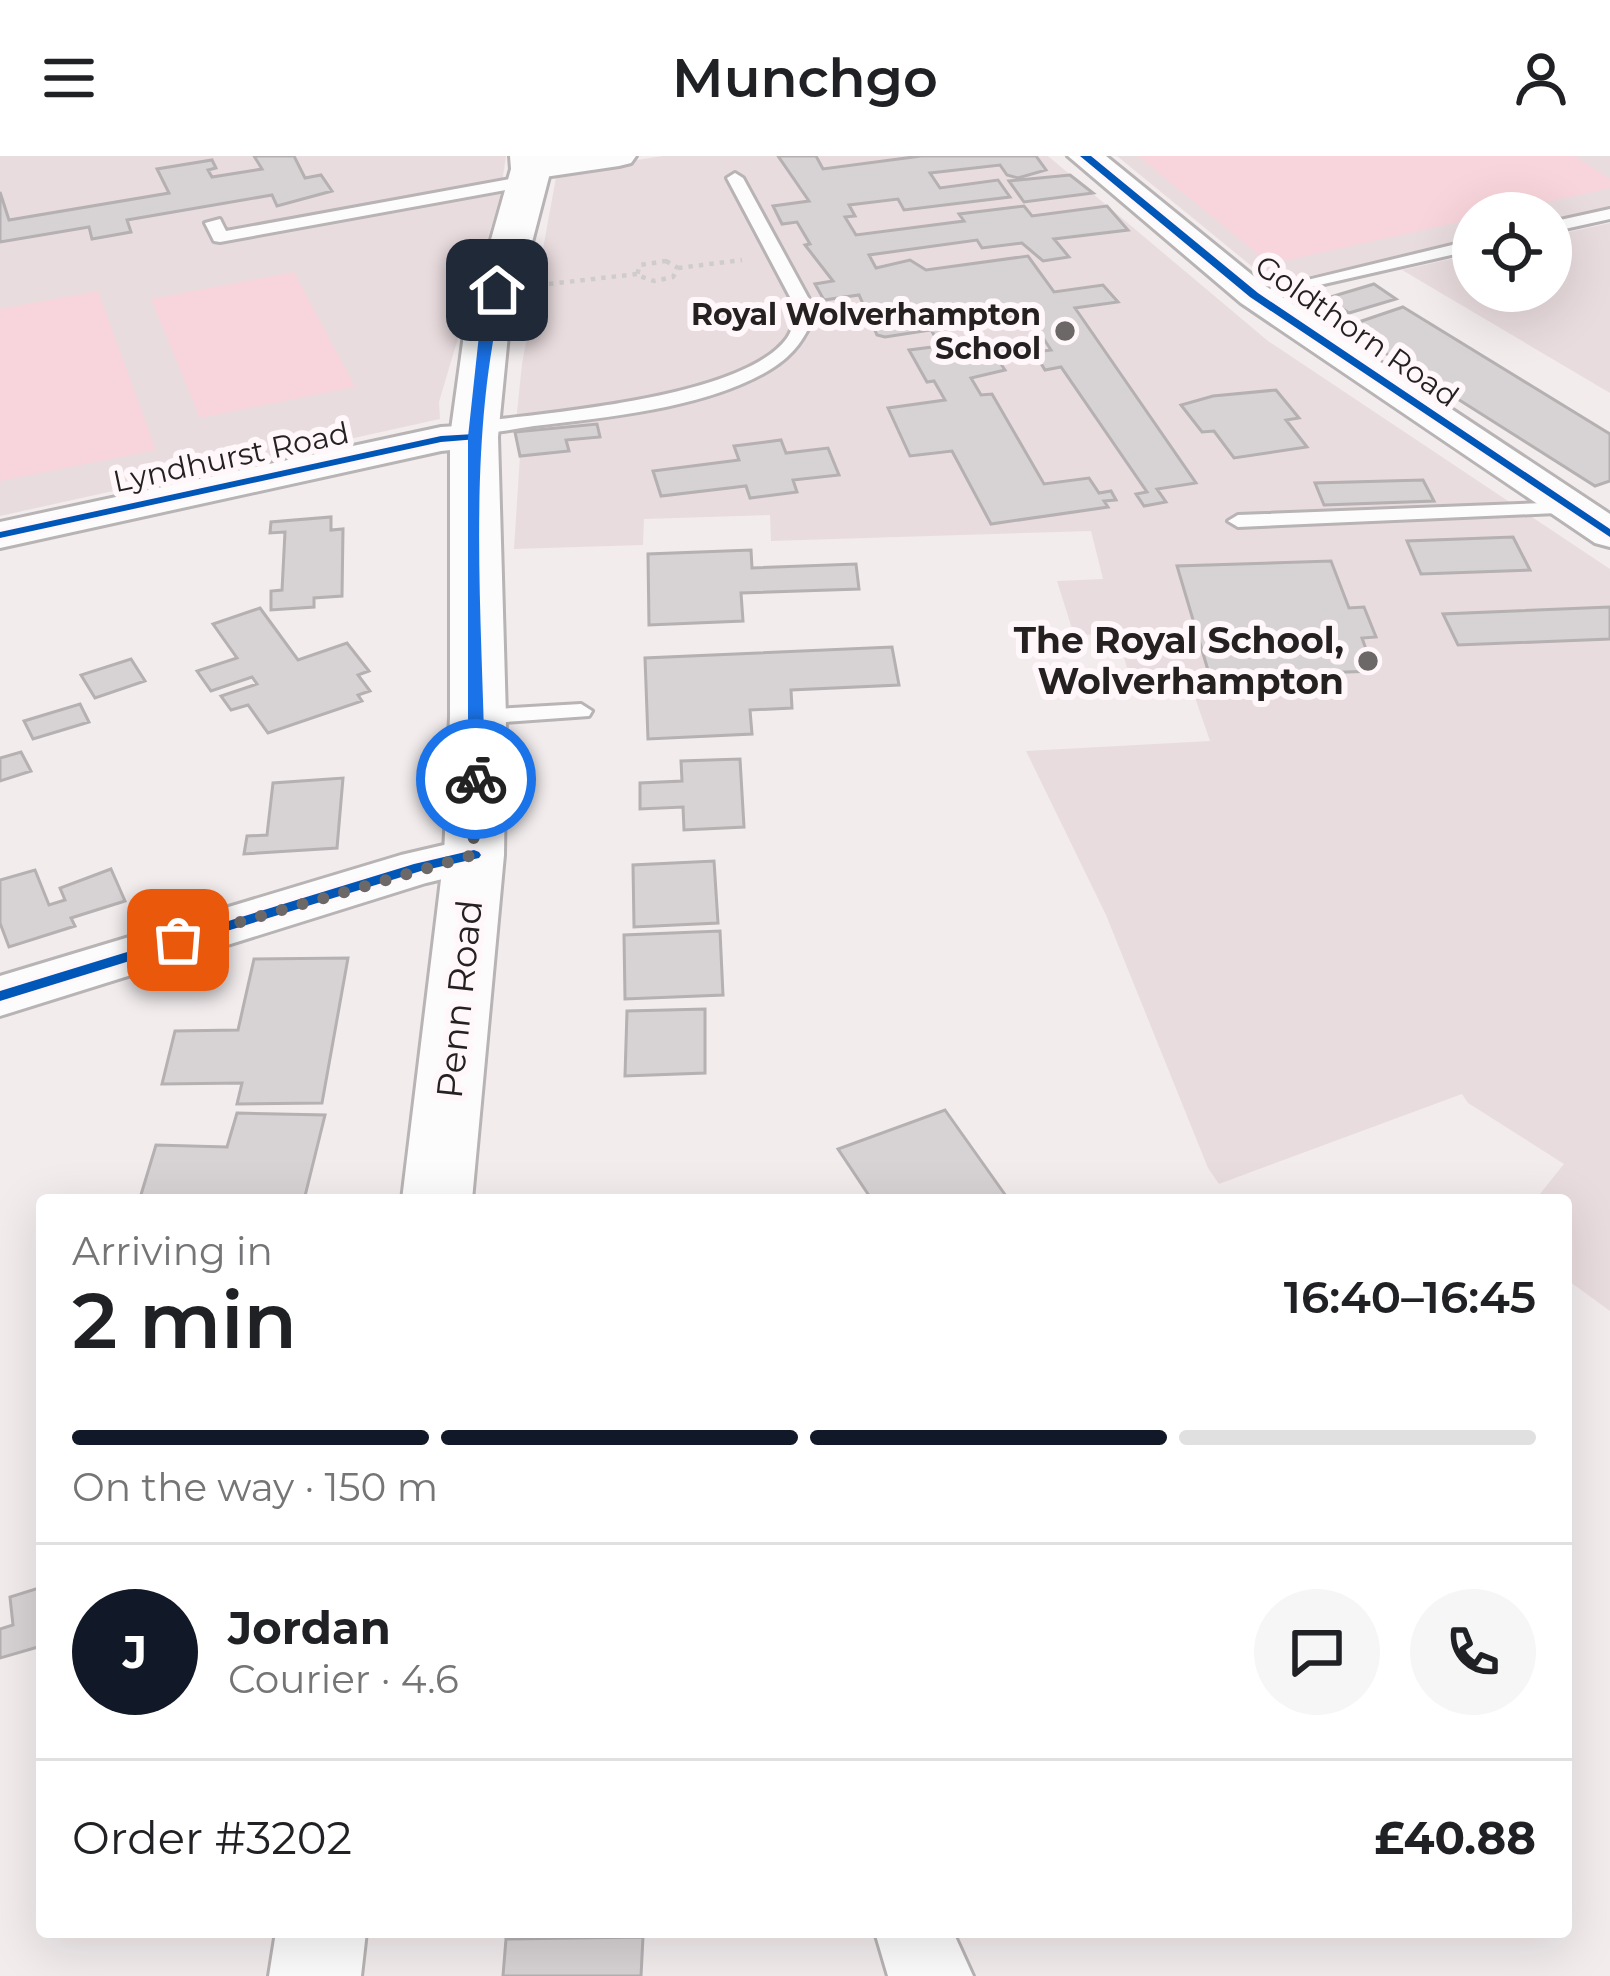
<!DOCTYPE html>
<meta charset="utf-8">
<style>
:root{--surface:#fff;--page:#f6f6f6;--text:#202124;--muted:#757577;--line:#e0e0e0;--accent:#111827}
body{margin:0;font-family:Montserrat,sans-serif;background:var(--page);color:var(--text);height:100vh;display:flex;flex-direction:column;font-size:45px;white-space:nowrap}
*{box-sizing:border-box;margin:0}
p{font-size:39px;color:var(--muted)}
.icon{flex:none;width:66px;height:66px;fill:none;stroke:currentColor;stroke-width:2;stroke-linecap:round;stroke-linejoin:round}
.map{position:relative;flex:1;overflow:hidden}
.details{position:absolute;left:36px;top:1038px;width:1536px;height:744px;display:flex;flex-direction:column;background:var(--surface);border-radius:12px;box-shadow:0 12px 48px #0002}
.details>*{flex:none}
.fabs{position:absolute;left:1452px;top:36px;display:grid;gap:24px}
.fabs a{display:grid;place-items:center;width:120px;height:120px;border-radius:50%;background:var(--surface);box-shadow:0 12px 48px #0002;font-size:60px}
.pin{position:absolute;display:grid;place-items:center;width:102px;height:102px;color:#fff;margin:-51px;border-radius:24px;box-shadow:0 6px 18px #0006}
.courier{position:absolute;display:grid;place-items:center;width:120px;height:120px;margin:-60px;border:9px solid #1a73e8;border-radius:50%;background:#fff;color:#222;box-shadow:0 3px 15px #0007}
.head em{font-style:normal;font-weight:600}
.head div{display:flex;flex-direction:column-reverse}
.head{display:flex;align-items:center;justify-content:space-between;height:204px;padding:0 36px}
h1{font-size:78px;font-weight:600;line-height:90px}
.bar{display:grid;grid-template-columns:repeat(4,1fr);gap:18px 12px;align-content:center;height:144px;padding:0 36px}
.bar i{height:15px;border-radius:9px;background:var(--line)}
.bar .current{background:var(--accent)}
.bar p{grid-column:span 4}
.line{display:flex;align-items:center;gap:30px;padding:0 36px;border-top:3px solid var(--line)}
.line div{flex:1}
.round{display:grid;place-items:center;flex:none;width:126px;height:126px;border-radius:63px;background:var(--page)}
header{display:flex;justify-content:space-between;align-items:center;height:156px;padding:0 36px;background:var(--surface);font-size:54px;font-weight:600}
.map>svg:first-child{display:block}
</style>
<header><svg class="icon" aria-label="menu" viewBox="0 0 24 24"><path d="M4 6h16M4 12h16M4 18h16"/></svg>Munchgo<svg class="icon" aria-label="person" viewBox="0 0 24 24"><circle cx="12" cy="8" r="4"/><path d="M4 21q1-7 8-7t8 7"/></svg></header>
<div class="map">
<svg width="1610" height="1820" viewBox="0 0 1610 1820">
<rect width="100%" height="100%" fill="#f2eced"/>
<path fill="#e9dcde" d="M0 0H506L500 41 439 246 440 263 0 360Z
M663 0H1048L1268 185 1610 413V1155L1566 1123V1044H1535L1564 1008 1468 947 1462 938 1219 1028 1208 1012 1106 759 1026 595 1210 585 1191 530 1132 531 1118 478 1074 479 1057 425 1103 423 1091 375 771 385 770 359 644 363 643 389 514 393 520 300 515 276 522 208 557 16Z
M1117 0H1610V51L1551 65V57H1473V83L1288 125 1260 117Z
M1610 67V237L1402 114 1473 98V135H1551V80Z"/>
<path fill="#f8d5dc" d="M1138 0H1575L1610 23V32L1498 57H1473V63L1270 108Z
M294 116 355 231 200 262 151 143Z
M98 135 156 294 0 325V153Z"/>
<path fill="#d7d2d3" stroke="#b5b0b1" stroke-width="3" d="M254 0H294L305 22 321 19 332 35 277 50 272 39 127 64 131 76 92 83 89 71 0 86V36L9 64 169 37 157 13 212 4 216 12 208 14 212 21 262 13Z
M778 0H816L823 13 921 0H1036L1046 14 1018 22 1007 19 1000 9 930 17 940 32 998 24 1010 41 904 54 898 43 849 49 855 60 845 61 856 79 964 65 959 58 1024 50 1032 60 1107 50 1128 74 1054 83 1069 101 1043 105 1022 87 982 92 977 84 869 99 876 112 910 104 926 114 1028 100 1054 136 1103 129 1118 146 1075 152 1196 327 1157 333 1166 346 1144 350 1136 338 1147 336 1061 211 1045 214 1034 196 1051 194 1028 159 885 181 877 179 859 139 824 144 815 128 833 125 805 89 810 88 797 66 782 68 773 50 809 45Z
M1070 19 1093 37 1024 46 1009 25Z
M1374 128 1396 143 1349 157 1327 142Z
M1403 151 1610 278V325L1595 330 1344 171Z
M941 170 955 193 970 192 978 203 996 201 1005 214 971 222 981 239 992 238 1044 328 1089 322 1099 337 1111 335 1116 344 1104 345 1108 351 991 368 952 295 910 300 888 252 945 244 934 225 927 226 909 194 932 191 938 186 930 172Z
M1276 234 1299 262 1286 264 1307 291 1234 302 1214 275 1202 276 1181 249 1213 240Z
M597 268 600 281 566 284 569 295 520 300 515 276Z
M781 284 786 297 828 292 839 319 793 324 797 336 750 342 746 330 661 340 653 315 739 304 734 290Z
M1423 324 1434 345 1324 349 1315 327Z
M331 361V374L343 373 342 440 314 442V451L271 454V435L282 434 285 376 270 377 271 366Z
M1513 381 1530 414 1421 418 1407 385Z
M751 394 752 412 856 408 859 433 741 437 743 465 649 469 648 398Z
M1331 405 1349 452 1364 451 1376 481 1362 482 1374 515 1210 521 1177 410Z
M1610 451V483L1458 489 1443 458Z
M260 452 298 504 347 487 369 515 358 519 370 535 358 539 362 545 268 577 248 549 231 554 221 540 257 528 252 521 211 535 197 515 237 502 213 468Z
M892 491 899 529 791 534 792 552 750 554 752 578 648 583 645 502Z
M131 503 145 525 95 542 81 519Z
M80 548 89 566 33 583 24 565Z
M21 596 31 615 0 625V602Z
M740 603 744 671 684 674 683 651 640 653V627L682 625 681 605Z
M343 622 337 692 244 698 247 680 267 679 273 627Z
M714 705 718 767 634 771 633 709Z
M111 713 125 745 71 762 75 770 9 791 0 767V724L35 714 49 749 65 744 60 732Z
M720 775 723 839 625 843 624 779Z
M348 802 322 947 237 948 242 927 162 928 175 875 238 874 254 803Z
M705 853V917L625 920 627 855Z
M945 954 1006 1040 872 1044 838 993Z
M237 957 325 959 304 1044 140 1042 156 989 227 991Z
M42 1431V1516H41L38 1491 0 1502V1473L13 1469 10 1441Z
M643 1781 641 1820H503L506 1783Z"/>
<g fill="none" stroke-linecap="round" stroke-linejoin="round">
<g stroke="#b8b3b4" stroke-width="6">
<path id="service" d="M735 17 743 22 816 156C805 182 795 198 771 213 708 252 607 261 534 270 513 273 490 279 469 276L466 272 476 266C547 257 744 242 787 182 792 175 795 164 798 156L727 22Z
M527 20 535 25 533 29 220 86 214 85 205 67 220 63 226 75Z
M1610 53V63L1551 76V66Z
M1473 84V94L1254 144 1245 139Z
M1572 346 1582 352 1579 356 1238 371 1228 365 1238 359Z
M581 548 592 555 589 560 478 568 467 561 478 554Z"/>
</g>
<g stroke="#b8b3b4" stroke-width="6">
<path id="minor" d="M549 0H636L631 7 619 10 531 23 519 20 514 13 519 6Z
M1068 0H1106L1267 131 1610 358V391L1595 387 1241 147Z
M474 269 489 272 495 281 489 290 441 295 0 392V366L441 271Z
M474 682 492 687 500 699 492 711 426 727 0 860V820L401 699Z
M875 1776H953L973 1820H888Z"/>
</g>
<g stroke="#b8b3b4" stroke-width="6">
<path id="trunk" d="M510 0H550L551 13 508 179 498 281 506 561 504 699 472 1044H402L444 699 450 561V281L464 179 511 13Z
M276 1776H366L361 1820H269Z"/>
</g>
<path stroke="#cfcccd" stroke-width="4.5" stroke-dasharray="4.5 6" stroke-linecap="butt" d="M666 105 678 112 673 121 654 125 637 119 640 109Z
M678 112 742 104
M549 128 637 118"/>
<use href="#service" fill="#fdfcfc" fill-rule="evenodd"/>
<use href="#minor" fill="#fdfcfc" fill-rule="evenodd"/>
<use href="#trunk" fill="#fdfcfc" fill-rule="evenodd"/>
<g stroke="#fff7f9" stroke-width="7">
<path id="cycleway" d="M1080 0H1091L1258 137 1610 373V381L1250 141Z
M474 278 478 279V283L441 286 0 382V376L441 280Z
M474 694 479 696 481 699 479 702 421 715 0 845V835L414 708Z"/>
</g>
<use href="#cycleway" fill="#0057b8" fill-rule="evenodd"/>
</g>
<path fill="#1a73e8" d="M493 132 504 134C465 286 483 467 485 623L476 629 468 623V281L479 179Z"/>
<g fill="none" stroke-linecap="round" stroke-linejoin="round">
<path stroke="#6d6868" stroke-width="12" stroke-dasharray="0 21.6" d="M178 784 473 699 476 623"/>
</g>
<g fill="#6d6868" stroke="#fff7f9" stroke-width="4.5">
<circle cx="1065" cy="175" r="12"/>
<circle cx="1368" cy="505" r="12"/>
</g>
<g text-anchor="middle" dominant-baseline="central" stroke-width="12" stroke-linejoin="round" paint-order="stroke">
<g font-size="30" font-weight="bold" fill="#252121" stroke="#fff7f9" text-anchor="end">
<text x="1041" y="158">Royal Wolverhampton<tspan x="1041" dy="34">School</tspan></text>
</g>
<g font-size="30" fill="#252121" stroke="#fff7f9">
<text transform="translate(1357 175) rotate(35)">Goldthorn Road</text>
<text transform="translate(231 301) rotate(-12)">Lyndhurst Road</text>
</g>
<g font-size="36" font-weight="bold" fill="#252121" stroke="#fff7f9" text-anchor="end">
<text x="1344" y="484">The Royal School,<tspan x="1344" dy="41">Wolverhampton</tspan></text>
</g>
<g font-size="36" fill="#252121" stroke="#fff7f9">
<text transform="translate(459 843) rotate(-84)">Penn Road</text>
</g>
</g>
</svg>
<div class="fabs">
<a><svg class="icon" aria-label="locate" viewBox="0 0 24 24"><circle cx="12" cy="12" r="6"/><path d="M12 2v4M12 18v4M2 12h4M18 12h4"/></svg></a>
</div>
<div class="pin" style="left:178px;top:784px;background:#ea580c"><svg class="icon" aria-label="bag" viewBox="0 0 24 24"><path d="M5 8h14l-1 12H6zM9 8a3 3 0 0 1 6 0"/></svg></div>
<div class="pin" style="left:497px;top:134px;background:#1f2937"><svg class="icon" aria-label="home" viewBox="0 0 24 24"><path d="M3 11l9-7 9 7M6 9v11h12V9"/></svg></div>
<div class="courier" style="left:476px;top:623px"><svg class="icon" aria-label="bike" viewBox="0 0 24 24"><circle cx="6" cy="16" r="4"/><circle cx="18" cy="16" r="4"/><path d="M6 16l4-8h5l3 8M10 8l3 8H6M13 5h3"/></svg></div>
<section class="details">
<div class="head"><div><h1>2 min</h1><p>Arriving in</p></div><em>16:40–16:45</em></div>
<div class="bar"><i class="current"></i><i class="current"></i><i class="current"></i><i></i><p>On the way · 150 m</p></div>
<div class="line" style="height:216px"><b class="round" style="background:var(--accent);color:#fff">J</b><div><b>Jordan</b><p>Courier · 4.6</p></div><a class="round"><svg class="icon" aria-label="chat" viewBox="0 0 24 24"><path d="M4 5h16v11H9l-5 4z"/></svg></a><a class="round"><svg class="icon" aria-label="phone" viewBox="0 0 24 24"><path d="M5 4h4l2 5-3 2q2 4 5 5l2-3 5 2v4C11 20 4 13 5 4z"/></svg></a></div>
<div class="line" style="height:156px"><div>Order #3202</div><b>£40.88</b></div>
</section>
</div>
